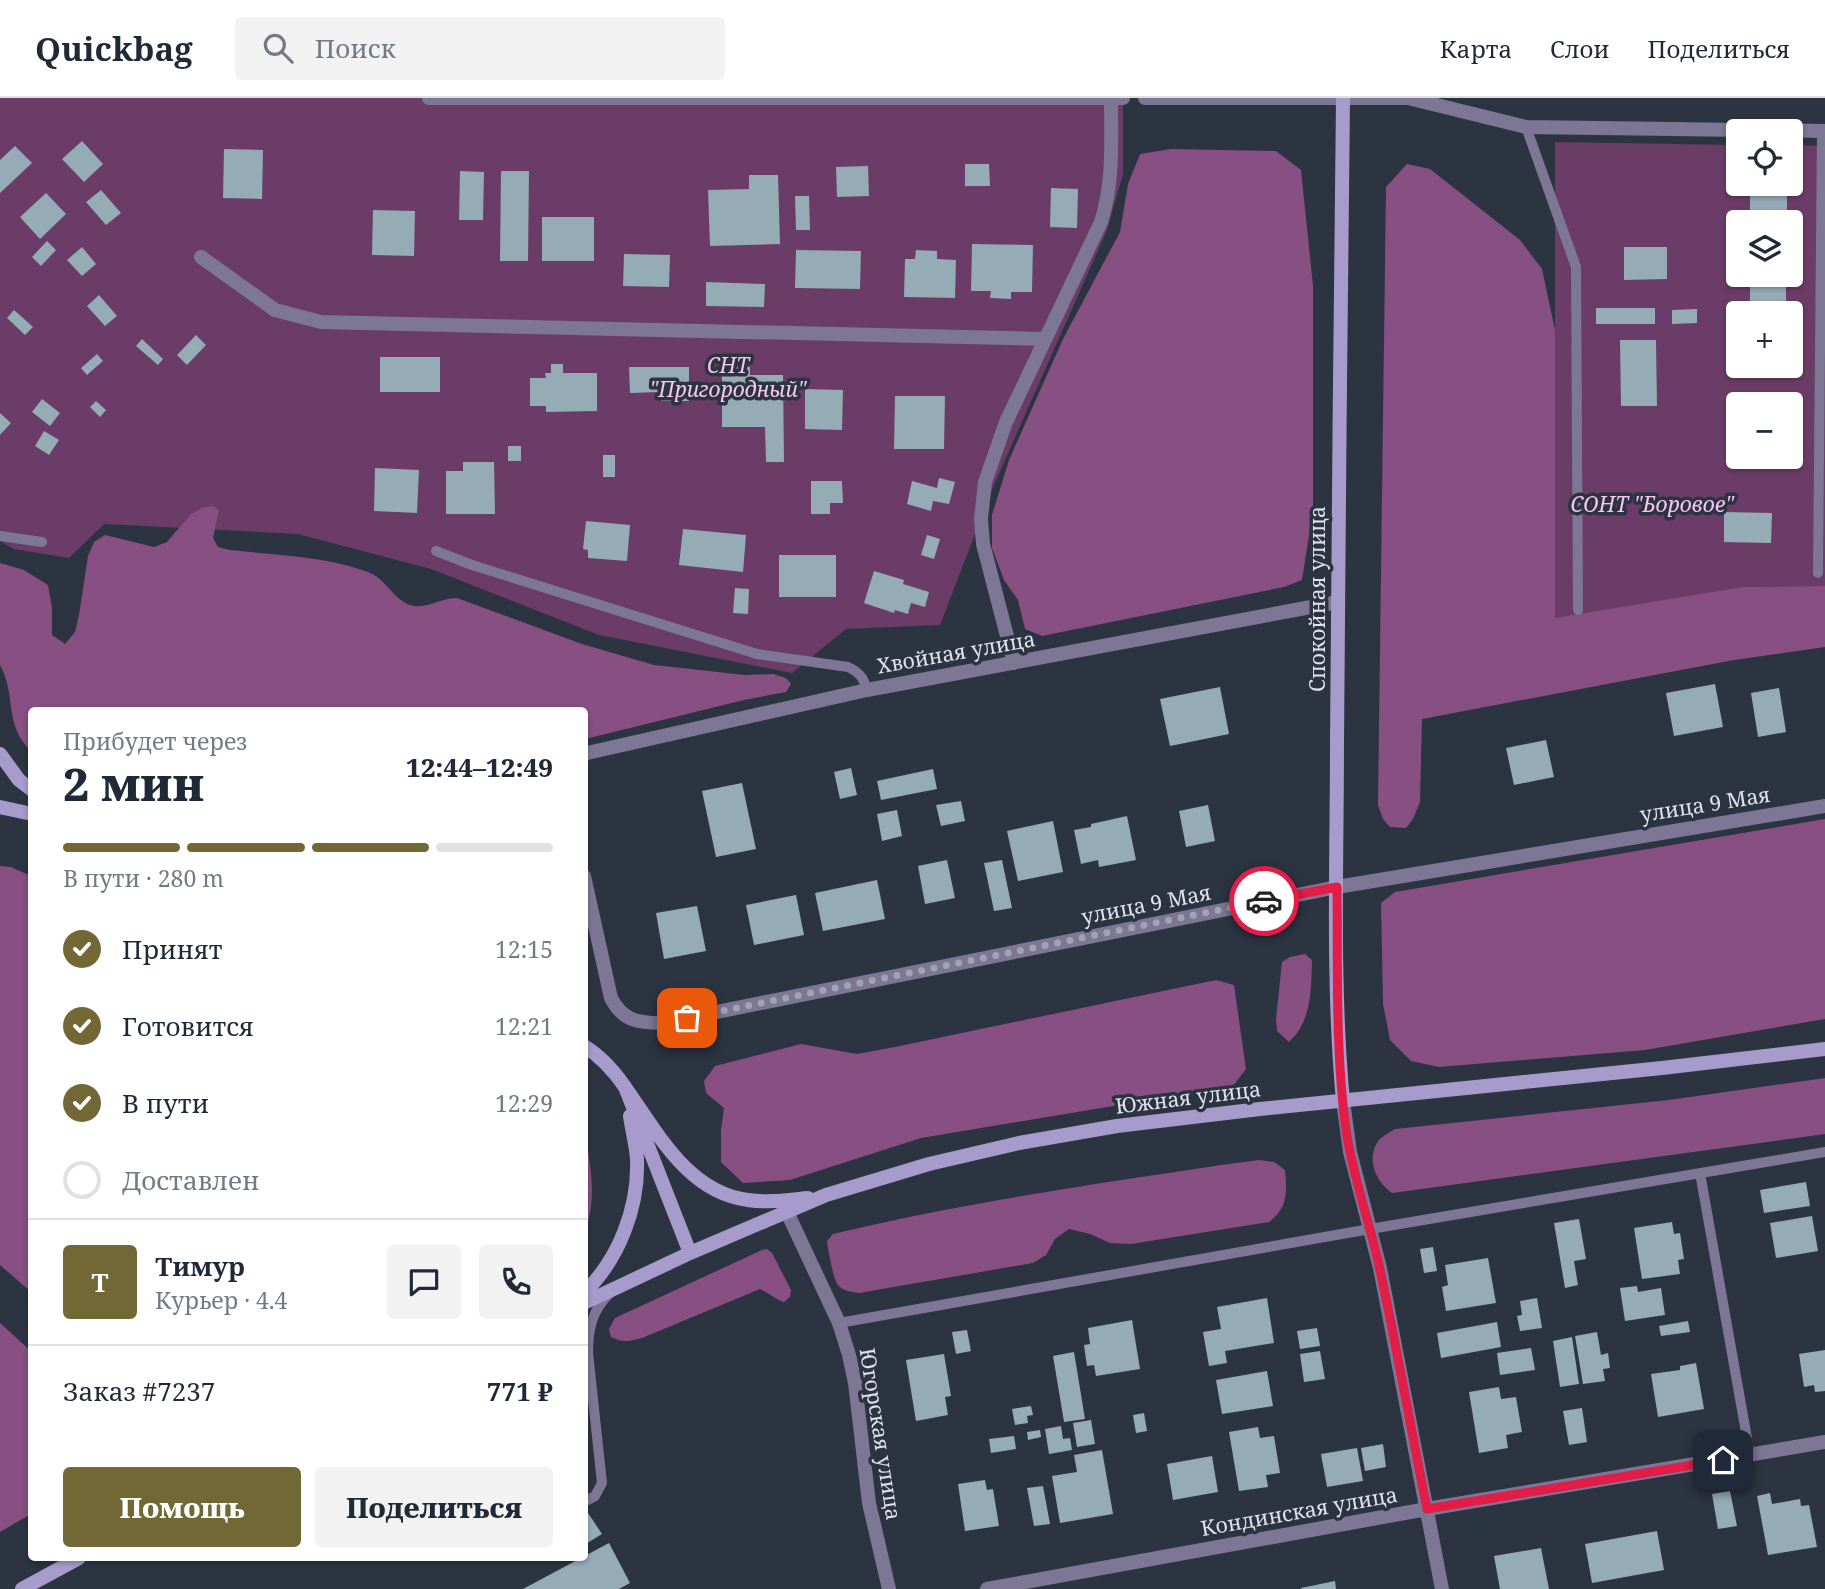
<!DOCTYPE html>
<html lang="ru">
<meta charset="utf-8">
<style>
:root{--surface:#fff;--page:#f2f2f3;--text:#1f2937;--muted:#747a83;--line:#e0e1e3;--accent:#726836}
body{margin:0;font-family:"Noto Serif",serif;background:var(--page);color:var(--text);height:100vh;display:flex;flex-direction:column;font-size:26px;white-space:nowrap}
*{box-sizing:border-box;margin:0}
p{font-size:23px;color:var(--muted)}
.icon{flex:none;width:38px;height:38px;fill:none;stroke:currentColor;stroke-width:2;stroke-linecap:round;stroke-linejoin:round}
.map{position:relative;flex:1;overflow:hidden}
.drawer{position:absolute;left:28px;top:609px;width:560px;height:854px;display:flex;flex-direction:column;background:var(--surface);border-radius:7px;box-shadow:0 2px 5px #0004}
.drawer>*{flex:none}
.buttons{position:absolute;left:1726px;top:21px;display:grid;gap:14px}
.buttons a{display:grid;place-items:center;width:77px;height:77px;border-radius:7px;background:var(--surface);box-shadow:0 2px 5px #0004;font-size:35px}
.pin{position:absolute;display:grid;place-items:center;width:60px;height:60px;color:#fff;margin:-30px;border-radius:14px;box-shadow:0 4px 10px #0006}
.courier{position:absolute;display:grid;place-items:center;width:70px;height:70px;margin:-35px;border:5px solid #e11d48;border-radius:50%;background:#fff;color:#222;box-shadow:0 2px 9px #0007}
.head em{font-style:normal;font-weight:800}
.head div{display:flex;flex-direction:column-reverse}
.head{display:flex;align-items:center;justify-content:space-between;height:119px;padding:0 35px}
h1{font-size:46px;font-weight:800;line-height:52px}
.bar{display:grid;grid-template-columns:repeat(4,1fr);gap:10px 7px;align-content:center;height:84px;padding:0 35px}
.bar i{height:9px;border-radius:5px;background:var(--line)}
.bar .on{background:var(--accent)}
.bar p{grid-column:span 4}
.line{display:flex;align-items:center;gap:18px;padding:0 35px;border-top:2px solid var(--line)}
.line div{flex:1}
.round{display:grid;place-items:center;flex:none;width:74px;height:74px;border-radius:7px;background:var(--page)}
ol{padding:0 35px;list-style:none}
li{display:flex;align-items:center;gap:21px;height:77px}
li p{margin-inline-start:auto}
li .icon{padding:7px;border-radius:50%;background:var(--accent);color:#fff;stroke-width:4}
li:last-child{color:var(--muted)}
li i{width:38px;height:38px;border:4px solid var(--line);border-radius:50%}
.action{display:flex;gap:14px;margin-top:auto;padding:14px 35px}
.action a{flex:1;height:80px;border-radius:7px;background:var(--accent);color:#fff;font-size:28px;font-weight:800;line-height:80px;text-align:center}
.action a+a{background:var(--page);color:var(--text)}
header{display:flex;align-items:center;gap:42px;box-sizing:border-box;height:98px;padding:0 35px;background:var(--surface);border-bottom:2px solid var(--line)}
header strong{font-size:33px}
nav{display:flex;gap:38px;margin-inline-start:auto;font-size:24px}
.search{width:490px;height:63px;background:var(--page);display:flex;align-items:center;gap:18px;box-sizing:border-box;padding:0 24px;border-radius:7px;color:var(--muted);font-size:26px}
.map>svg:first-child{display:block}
</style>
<header>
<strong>Quickbag</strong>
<div class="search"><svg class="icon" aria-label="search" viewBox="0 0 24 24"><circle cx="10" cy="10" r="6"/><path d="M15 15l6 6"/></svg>Поиск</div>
<nav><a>Карта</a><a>Слои</a><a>Поделиться</a></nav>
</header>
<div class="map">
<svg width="1825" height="1491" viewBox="0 0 1825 1491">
<rect width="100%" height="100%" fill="#2c3442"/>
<path fill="#6b3c67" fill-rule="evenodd" d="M0 0H1123V76L1107 132 994 387 940 527 846 531 792 575 599 537 431 471 298 436 104 426 69 460 14 451 0 443Z
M1555 44 1738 47V86H1790V47L1825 48V488L1742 489 1555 521ZM1738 124H1790V177H1738ZM1738 215H1790V268H1738ZM1738 306H1790V359H1738Z"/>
<path fill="#874f82" d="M1171 51 1276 53 1301 72 1313 188V412L1302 482 1284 489 1042 538 1025 531 1018 502 1004 482 992 450V417L1009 362 1063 241 1120 134 1128 86 1140 56Z
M1407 66 1430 71 1520 142 1542 171 1555 232V520L1742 489 1825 488V549L1734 562 1422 621 1420 704 1413 721 1406 730 1390 729 1383 721 1378 707 1386 89Z
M213 408 219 412 213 440 218 449 230 452C274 457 326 458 368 474 385 480 393 501 410 507 425 512 441 500 457 500L582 546 654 567 745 577 773 576 786 580 791 586 786 594 744 602 585 641 584 612H32L31 653C3 626 17 598 0 567V465L24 472 48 487 52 510V537L65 546 75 534 79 517 88 458 94 444 105 437 154 449 167 444 191 416 202 410Z
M1825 721V921L1645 952 1439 969 1411 963 1390 942 1383 906 1381 805 1395 794Z
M0 768 11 769 31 778V1194L0 1167Z
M1305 856 1312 862C1311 892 1312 923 1289 944L1277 933 1276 921 1282 864 1290 859Z
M1216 882 1234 887 1246 971 1233 988 921 1040 790 1082 743 1085 721 1064V1032L724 1010 706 995 704 983 715 968 801 946 857 956 895 949Z
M1825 980V1036L1392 1095C1377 1085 1366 1063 1377 1045 1380 1039 1389 1035 1395 1031L1669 1002Z
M585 1037C591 1067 597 1103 585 1132Z
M1259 1062 1274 1064 1285 1072C1287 1095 1288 1110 1269 1124L1131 1146 1110 1145 1090 1136 1069 1131 1055 1141 1046 1157 1033 1165 859 1195C852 1194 843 1193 838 1187 833 1181 828 1151 827 1143L833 1136C920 1115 1007 1100 1095 1086 1150 1078 1204 1069 1259 1062Z
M767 1151 772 1155 791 1192 790 1199 784 1204C775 1201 769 1195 760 1191L642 1240C630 1243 623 1245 611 1239L609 1231 615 1220 762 1152Z
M0 1225 32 1254 31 1416 0 1434Z"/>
<path fill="#95abb5" d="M82 43 103 66 84 84 62 61Z
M15 48 32 65 0 95V62Z
M224 51 263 52 262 101 223 100Z
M965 66H989L990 88H965Z
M868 68 869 98 837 99 836 69Z
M460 73 484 74 483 122H459Z
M501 73H529L528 163H500Z
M749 77H778L780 146 710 148 708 92 749 91Z
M1750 86H1787V124H1750Z
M1051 90 1078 91 1077 130 1050 129Z
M101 92 121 115 106 127 86 104Z
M46 95 66 116 40 141 20 119Z
M795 98H809L810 132H796Z
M373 112 415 113 414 158 372 157Z
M542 119H594V163H542Z
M47 143 56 152 41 168 32 159Z
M972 146 1033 147 1032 194H1011V201L990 200 991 193H971Z
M82 149 96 166 82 178 67 162Z
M1624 149H1667V181L1624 182Z
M796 152 861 153 860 191 795 190Z
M916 152 937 153V161L956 162 955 200 904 199 905 161H915Z
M624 156 670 157 669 189 623 188Z
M1750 177H1786V212H1750Z
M706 184 765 186 764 209 706 208Z
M99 197 117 218 105 228 87 208Z
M1596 210H1655V226H1596Z
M1697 211V225L1672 226V212Z
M14 212 33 229 25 237 7 220Z
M196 237 206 247 187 267 177 257Z
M142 241 163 261 158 267 136 248Z
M1620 242H1656L1657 308H1621Z
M97 256 103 263 87 277 81 270Z
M380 259H440V294H380Z
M551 266H563V275H597V313L546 314V308H530V280H546L545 275H551Z
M629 269H689V303H661V294L630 295Z
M736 269H750V277H783L784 364H766L765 329H722V277H737Z
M805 291 843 292 842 332 805 331Z
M895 298H945L944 351H894Z
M42 301 60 315 50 328 32 314Z
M96 303 106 312 100 319 90 309Z
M0 315 11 325 0 337Z
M44 333 59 342 49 357 35 348Z
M508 348H521V363H508Z
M603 357H615V379H603Z
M463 364H494L495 416H446V373H463Z
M375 370 419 372 417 415 374 413Z
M939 380 955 384 949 406 933 403 931 413 907 406 912 383 937 390Z
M811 383H842L843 405H830V416H811Z
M1724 414 1772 415 1771 445 1724 444Z
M586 423 630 427 627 463 588 460V452L583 451Z
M683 431 746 437 743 474 679 467Z
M927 437 940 441 934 461 921 457Z
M779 457H836V499H779Z
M874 473 904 482 903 486 929 494 925 509 911 505 908 516 895 512 894 515 864 505Z
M735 490 749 491 748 516 733 515Z
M1715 586 1723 629 1674 638 1666 595Z
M1220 589 1229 636 1170 648 1160 601Z
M1779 590 1786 634 1758 639 1751 595Z
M1546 642 1554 679 1514 687 1506 650Z
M851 670 857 697 840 701 834 674Z
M933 671 937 691 881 702 877 683Z
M742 685 756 751 716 759 702 693Z
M961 703 965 723 941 728 936 707Z
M1208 707 1215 743 1186 749 1179 713Z
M897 712 902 738 882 743 877 716Z
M1127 718 1136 762 1099 769 1098 762 1081 766 1074 732 1091 729V726Z
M1053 723 1063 774 1018 783 1007 733Z
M947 762 955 800 925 806 918 768Z
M1002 762 1012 810 994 813 984 765Z
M877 782 885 821 823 833 815 795Z
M796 797 804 837 754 847 746 807Z
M697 808 706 853 664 861 656 815Z
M1806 1084 1810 1108 1764 1115 1760 1092Z
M1812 1118 1818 1153 1776 1160 1770 1125Z
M1579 1121 1586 1161 1574 1163 1578 1187 1565 1190 1554 1125Z
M1672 1124 1674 1136 1680 1135 1684 1161 1678 1162 1680 1176 1642 1181 1634 1130Z
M1433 1149 1437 1173 1424 1175 1420 1151Z
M1488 1160 1496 1205 1446 1213 1442 1189 1448 1187 1445 1167Z
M1637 1188 1638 1194 1661 1190 1665 1217 1625 1223 1620 1190Z
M1267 1200 1274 1245 1225 1253 1227 1265 1209 1268 1203 1234 1221 1231 1217 1209Z
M1537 1200 1542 1230 1520 1233 1517 1218 1522 1217 1520 1203Z
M1132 1222 1140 1271 1096 1278 1094 1267 1087 1268 1084 1247 1090 1246 1088 1230Z
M1688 1223 1690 1234 1661 1238 1659 1228Z
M1497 1224 1501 1249 1441 1260 1437 1235Z
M1317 1230 1320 1248 1300 1251 1297 1233Z
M967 1232 971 1253 956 1256 952 1234Z
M1597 1234 1601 1257 1608 1255 1610 1270 1603 1271 1605 1283 1583 1286 1575 1238Z
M1572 1239 1579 1286 1560 1289 1553 1243Z
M1531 1250 1535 1272 1500 1277 1497 1255Z
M1825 1252V1293L1815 1294 1814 1287 1804 1289 1799 1256Z
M1320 1253 1325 1281 1304 1284 1300 1256Z
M1074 1254 1085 1321 1064 1324 1053 1258Z
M944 1256 951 1298 945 1299 948 1317 916 1323 906 1262Z
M1696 1265 1704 1311 1658 1319 1651 1276 1680 1272V1268Z
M1267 1273 1273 1308 1222 1316 1216 1282Z
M1499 1289 1501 1301 1516 1299 1522 1334 1506 1337 1508 1350 1479 1355 1469 1294Z
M1031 1308 1033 1317 1027 1318 1028 1325 1015 1327 1012 1311Z
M1582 1310 1587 1344 1569 1347 1563 1313Z
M1144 1315 1147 1333 1136 1335 1133 1317Z
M1091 1322 1095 1346 1077 1349 1073 1325Z
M1061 1328 1063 1341 1070 1340 1072 1352 1049 1356 1045 1331Z
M1258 1329 1260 1340 1274 1338 1280 1375 1266 1377 1268 1389 1239 1393 1229 1334Z
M1040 1332 1041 1339 1028 1342 1027 1334Z
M1014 1338 1016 1351 991 1355 989 1341Z
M1383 1346 1386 1369 1365 1373 1361 1350Z
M1357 1350 1363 1383 1327 1389 1321 1356Z
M1102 1352 1113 1416 1060 1425 1052 1378 1077 1374 1074 1357Z
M1212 1358 1218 1394 1173 1402 1167 1366Z
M985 1382 987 1392 993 1391 999 1428 965 1433 958 1386Z
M1043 1388 1050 1426 1034 1428 1027 1390Z
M1730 1393 1737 1428 1718 1431 1712 1396Z
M1770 1395 1772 1406 1800 1401 1801 1408 1809 1407 1817 1449 1768 1457 1757 1398Z
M584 1409 602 1436 584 1447Z
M1657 1433 1664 1472 1592 1485 1585 1446Z
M609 1445 630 1485 619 1491H523Z
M1541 1450 1549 1491H1500L1494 1458Z
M1335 1483 1336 1491H1301V1490Z"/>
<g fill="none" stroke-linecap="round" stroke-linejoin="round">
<path stroke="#7d7694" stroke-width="10" d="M1526 29 1576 169 1578 512
M0 438 42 444
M436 453 472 467 757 556 848 569C859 574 864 580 867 592
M1818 475 1822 32
M1700 1075 1750 1357
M839 1225 1370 1131 1825 1054
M584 1404 595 1398 602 1385 588 1255C588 1231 592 1212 610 1195"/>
<path stroke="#7d7694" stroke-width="14" d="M429 0H1123
M1145 0H1408L1526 29 1825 33
M201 159 275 212 321 224 1045 241
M1014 565 983 446 981 421 985 384 1006 324 1101 124C1114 84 1111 41 1111 0
M584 657 587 655 867 592 1338 504
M584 778 611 900C623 923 638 925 662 925L1337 789 1825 708
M1343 1003 1350 1054 1380 1170 1442 1491
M787 1114 839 1225 849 1257 855 1285 869 1405 889 1491
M987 1491 1427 1411 1825 1344"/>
<path stroke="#a79bcb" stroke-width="14" d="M0 656 19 682 32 692
M0 709 32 716
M584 948C602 959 614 973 625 989L690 1155
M625 989C657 1034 688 1095 748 1102 768 1105 788 1102 808 1100
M1343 1003C1332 885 1337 763 1337 644 1338 429 1341 215 1343 0
M584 1195C619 1161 639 1109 637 1061 636 1047 632 1032 630 1018
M584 1205 690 1155 826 1097 929 1066 1019 1045 1117 1028 1260 1011 1662 970 1825 951
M22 1491 79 1460"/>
</g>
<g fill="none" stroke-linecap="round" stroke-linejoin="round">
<path stroke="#9fa5b0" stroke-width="7" stroke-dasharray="0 12.6" d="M687 920 1264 803"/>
<path stroke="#e11d48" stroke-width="9" d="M1264 803 1337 789C1338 870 1335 952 1346 1032 1353 1080 1370 1125 1380 1172 1397 1251 1411 1331 1427 1411L1723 1362"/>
</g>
<g text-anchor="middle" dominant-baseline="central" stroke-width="7" stroke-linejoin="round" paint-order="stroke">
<g font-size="21" font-style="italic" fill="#f6c5f0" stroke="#2c3442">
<text x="728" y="267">СНТ<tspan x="728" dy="24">"Пригородный"</tspan></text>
<text x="1652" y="406">СОНТ "Боровое"</text>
</g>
<g font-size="21" fill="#dde2ec" stroke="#2c3442">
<text transform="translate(1317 501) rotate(-90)">Спокойная улица</text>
<text transform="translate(956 554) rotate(-10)">Хвойная улица</text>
<text transform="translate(1705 706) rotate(-9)">улица 9 Мая</text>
<text transform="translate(1146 806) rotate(-11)">улица 9 Мая</text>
<text transform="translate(1188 999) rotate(-7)">Южная улица</text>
<text transform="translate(881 1336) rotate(81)">Югорская улица</text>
<text transform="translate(1299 1413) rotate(-10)">Кондинская улица</text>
</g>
</g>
</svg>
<div class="buttons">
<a><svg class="icon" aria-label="locate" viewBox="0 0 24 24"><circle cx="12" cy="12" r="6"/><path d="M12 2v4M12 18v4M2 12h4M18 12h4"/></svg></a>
<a><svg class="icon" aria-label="layers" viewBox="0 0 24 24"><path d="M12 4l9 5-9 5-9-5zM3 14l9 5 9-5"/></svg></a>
<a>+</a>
<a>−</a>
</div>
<div class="pin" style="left:687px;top:920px;background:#ea580c"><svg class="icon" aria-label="bag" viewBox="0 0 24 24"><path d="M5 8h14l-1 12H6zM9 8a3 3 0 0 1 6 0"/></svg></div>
<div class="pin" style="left:1723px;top:1362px;background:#1f2937"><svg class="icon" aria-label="home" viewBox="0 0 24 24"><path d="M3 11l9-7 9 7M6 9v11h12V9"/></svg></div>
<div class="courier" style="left:1264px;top:803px"><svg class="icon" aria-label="car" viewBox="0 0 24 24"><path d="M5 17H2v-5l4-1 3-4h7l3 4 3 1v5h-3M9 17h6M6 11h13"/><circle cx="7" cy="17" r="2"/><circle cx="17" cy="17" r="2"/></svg></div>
<section class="drawer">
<div class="head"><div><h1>2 мин</h1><p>Прибудет через</p></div><em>12:44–12:49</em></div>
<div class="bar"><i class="on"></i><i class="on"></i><i class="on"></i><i></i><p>В пути · 280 m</p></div>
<ol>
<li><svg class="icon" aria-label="check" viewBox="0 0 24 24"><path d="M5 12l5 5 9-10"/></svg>Принят<p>12:15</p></li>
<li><svg class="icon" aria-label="check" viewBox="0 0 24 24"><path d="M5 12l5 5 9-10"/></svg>Готовится<p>12:21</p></li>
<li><svg class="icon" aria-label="check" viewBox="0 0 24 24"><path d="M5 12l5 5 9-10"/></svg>В пути<p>12:29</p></li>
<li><i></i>Доставлен</li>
</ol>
<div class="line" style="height:126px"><b class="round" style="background:var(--accent);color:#fff">Т</b><div><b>Тимур</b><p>Курьер · 4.4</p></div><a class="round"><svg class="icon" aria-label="chat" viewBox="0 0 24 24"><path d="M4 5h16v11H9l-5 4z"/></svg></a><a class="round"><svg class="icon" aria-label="phone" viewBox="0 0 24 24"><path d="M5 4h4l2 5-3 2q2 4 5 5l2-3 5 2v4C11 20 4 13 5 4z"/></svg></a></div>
<div class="line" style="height:91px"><div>Заказ #7237</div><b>771 ₽</b></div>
<div class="action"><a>Помощь</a><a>Поделиться</a></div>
</section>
</div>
